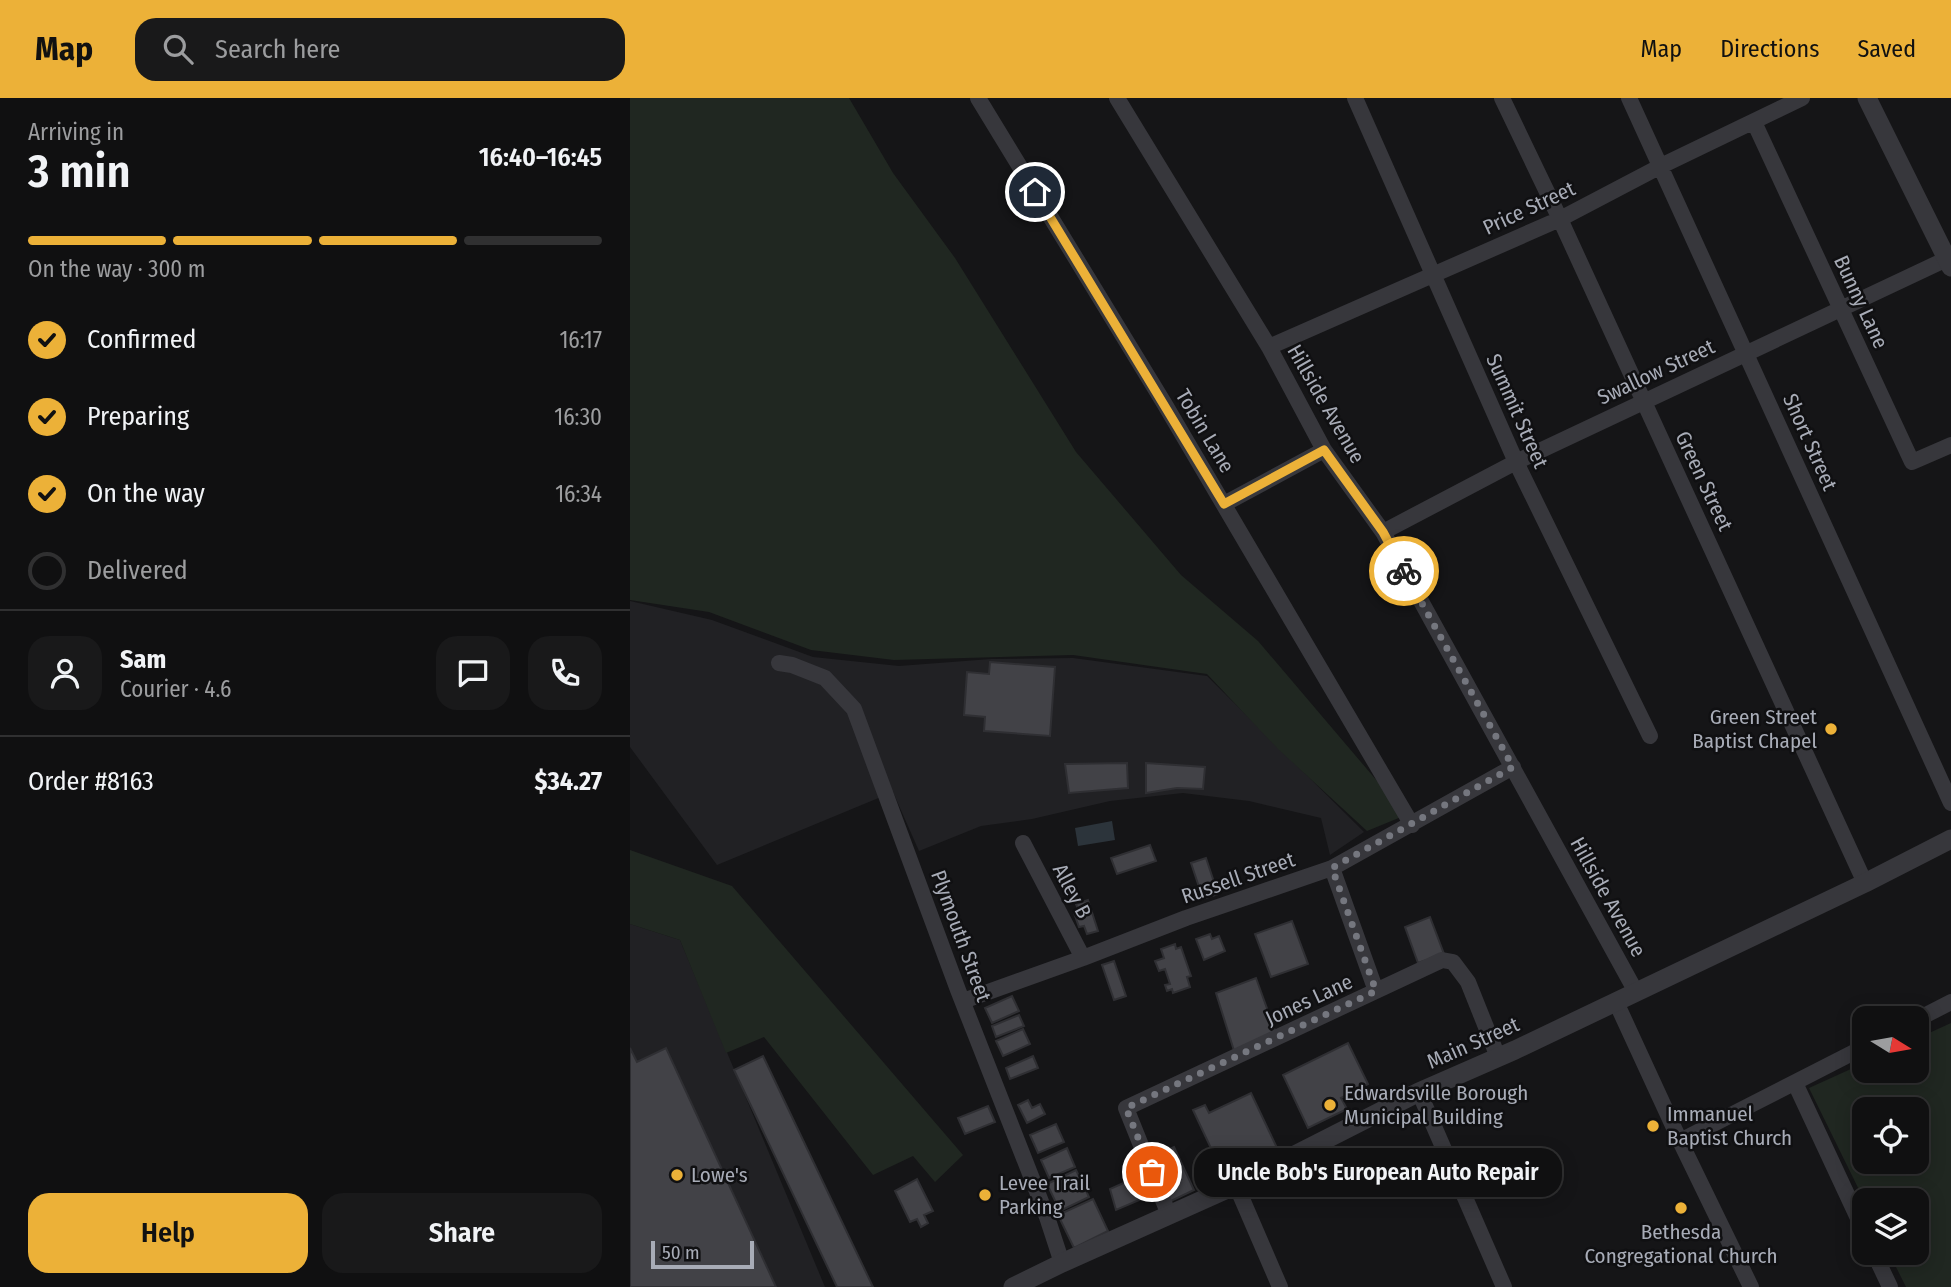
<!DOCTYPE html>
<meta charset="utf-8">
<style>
:root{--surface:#101011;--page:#19191a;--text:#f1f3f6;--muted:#9c9d9f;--line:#303031;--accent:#ecb138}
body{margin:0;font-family:"Fira Sans Condensed",sans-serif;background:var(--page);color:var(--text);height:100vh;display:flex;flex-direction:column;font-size:26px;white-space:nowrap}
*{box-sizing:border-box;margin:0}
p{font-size:23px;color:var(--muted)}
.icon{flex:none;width:38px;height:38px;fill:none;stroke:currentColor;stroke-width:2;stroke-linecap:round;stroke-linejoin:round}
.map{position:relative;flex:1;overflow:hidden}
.drawer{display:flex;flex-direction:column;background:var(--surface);width:630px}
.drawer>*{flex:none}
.needle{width:46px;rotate:101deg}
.buttons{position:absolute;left:1222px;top:908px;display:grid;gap:14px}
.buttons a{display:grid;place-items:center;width:77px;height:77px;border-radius:14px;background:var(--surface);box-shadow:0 4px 18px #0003,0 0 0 2px var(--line);font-size:35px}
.scale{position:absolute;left:21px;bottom:18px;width:103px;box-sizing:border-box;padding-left:7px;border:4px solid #a8acb7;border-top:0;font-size:19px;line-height:24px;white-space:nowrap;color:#a8acb7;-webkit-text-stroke:5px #101012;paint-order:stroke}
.pin{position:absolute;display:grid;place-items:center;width:60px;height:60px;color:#fff;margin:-30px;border:4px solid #fff;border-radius:50%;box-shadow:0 2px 7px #0007}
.courier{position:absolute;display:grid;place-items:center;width:70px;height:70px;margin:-35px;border:5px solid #ecb138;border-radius:50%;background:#fff;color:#222;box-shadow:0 2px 9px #0007}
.bubble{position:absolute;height:49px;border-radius:21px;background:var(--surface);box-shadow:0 4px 18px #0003,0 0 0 2px var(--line);font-size:23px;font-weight:600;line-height:49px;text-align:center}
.overview em{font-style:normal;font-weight:600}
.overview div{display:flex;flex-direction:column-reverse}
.overview{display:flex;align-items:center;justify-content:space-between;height:119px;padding:0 28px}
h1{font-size:46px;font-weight:600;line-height:52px}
.bar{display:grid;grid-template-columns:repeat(4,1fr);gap:10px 7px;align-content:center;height:84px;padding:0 28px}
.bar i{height:9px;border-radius:5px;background:var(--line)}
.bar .current{background:var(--accent)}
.bar p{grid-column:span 4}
.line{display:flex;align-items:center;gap:18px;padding:0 28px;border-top:2px solid var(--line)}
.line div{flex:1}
.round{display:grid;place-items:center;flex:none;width:74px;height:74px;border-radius:21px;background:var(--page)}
ol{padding:0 28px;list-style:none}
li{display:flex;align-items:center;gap:21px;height:77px}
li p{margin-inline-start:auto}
li .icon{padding:7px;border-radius:50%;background:var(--accent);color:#111;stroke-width:4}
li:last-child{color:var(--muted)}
li i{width:38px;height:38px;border:4px solid var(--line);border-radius:50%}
.action{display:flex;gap:14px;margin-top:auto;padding:14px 28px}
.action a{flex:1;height:80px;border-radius:21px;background:var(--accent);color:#111;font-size:28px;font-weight:600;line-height:80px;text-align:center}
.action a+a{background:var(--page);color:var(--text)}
header{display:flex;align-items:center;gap:42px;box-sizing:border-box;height:98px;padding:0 35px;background:var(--accent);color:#111}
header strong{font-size:33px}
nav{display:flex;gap:38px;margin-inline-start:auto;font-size:24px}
.search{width:490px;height:63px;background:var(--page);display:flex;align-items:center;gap:18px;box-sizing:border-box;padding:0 24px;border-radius:21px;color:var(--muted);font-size:26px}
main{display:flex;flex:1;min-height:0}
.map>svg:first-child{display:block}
</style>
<header>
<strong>Map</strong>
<div class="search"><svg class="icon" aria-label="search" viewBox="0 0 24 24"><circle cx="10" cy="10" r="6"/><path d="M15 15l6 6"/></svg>Search here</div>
<nav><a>Map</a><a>Directions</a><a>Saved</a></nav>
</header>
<main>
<section class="drawer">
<div class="overview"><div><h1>3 min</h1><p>Arriving in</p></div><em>16:40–16:45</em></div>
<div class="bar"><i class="current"></i><i class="current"></i><i class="current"></i><i></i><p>On the way · 300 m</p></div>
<ol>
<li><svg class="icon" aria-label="check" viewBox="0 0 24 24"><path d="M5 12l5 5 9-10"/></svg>Confirmed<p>16:17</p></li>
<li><svg class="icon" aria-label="check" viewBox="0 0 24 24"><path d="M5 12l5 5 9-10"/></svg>Preparing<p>16:30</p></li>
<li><svg class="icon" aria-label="check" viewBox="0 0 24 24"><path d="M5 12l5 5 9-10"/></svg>On the way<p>16:34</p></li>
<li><i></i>Delivered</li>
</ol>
<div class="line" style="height:126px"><a class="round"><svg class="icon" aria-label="person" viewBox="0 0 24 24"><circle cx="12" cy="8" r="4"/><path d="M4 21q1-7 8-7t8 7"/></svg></a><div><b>Sam</b><p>Courier · 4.6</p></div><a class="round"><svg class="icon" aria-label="chat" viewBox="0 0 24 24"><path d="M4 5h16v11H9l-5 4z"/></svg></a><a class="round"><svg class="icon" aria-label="phone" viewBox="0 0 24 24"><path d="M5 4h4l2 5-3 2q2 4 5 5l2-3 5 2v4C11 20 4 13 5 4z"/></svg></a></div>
<div class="line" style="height:91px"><div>Order #8163</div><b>$34.27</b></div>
<div class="action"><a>Help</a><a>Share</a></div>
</section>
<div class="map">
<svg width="1321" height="1189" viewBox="0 0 1321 1189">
<rect width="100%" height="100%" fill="#151517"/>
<path fill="#212124" d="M0 503 82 522 183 559 269 568 361 561 443 560 577 578 734 734 700 757 691 720 619 703 553 695 480 703 402 721 351 728 289 753 263 694 87 767 0 649Z
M0 826 50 842 195 1189H0Z"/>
<path fill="#202721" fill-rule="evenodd" d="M0 0H219L263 75 325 160 446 354 551 477 628 543 776 717 737 733 648 651 577 576 443 557 264 562 181 552 79 514 0 502Z
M0 752 102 788 333 1057 305 1084 283 1058 243 1077 134 939 96 955 50 842 0 826Z
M1321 925V1189H1276L1259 1155H1286V1102H1234L1179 990 1234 965V973H1286V941ZM1234 1012H1286V1064H1234Z"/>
<path fill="#2c343b" d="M482 723 485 742 448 748 445 730Z"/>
<path fill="#424247" stroke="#2f2f33" stroke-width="2" d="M360 564 425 569 420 638 354 633 355 619 334 617 337 574 359 576Z
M497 665 498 690 439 695 435 666Z
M516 665 575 669 573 691 547 690 516 695Z
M520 747 526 763 487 776 481 760Z
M576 760 588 796 573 801 561 765Z
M458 802 468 833 457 836 454 828 449 829 444 815 449 814 446 806Z
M800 819 814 856 788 865 775 829Z
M662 823 678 866 641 879 625 836Z
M580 836 582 841 589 838 595 853 574 862 566 841Z
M545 846 546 851 551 849 561 878 557 879 560 889 543 895 542 891 537 893 535 887 540 886 535 871 529 873 525 863 534 860 531 851Z
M484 863 496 898 484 902 472 867Z
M626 880 647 938 605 956 586 895Z
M382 898 389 913 362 925 355 910Z
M389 917 394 928 366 939 362 928Z
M393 931 400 946 373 958 366 943Z
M718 945 738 986 711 1000 717 1011 678 1030 653 977Z
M0 950 7 964 36 950 146 1189H0Z
M133 958 243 1189H207L104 972Z
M403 958 408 970 380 981 376 970Z
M621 995 648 1052 594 1078 563 1012 575 1007 579 1015Z
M398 1002 402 1010 410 1006 415 1016 397 1025 388 1007Z
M358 1008 365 1024 335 1036 328 1020Z
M426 1026 434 1044 408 1055 400 1037Z
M544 1049 564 1092 539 1104 519 1060Z
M437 1050 445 1069 419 1080 411 1062Z
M446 1072 459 1099 430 1113 417 1086Z
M511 1077 521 1097 486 1112 480 1091Z
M287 1081 303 1113 294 1117 298 1125 291 1129 287 1121 280 1124 265 1093Z
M463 1101 478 1133 444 1150 428 1117Z"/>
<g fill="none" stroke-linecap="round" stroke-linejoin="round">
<path stroke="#37373c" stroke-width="16" d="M348 0 534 305 782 727
M487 0 639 249 694 352 753 434 1006 894
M725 0 886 364 1020 638
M872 0 930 121 1235 785
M999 0 1321 705
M1124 24 1282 364 1321 347
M639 249 930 121 1031 68 1172 0
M594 406 694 352
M753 434 886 364 1321 159
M149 565 162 567 195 580 224 611 328 892 417 1119 432 1165
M393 745 453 860
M702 770 746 893
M333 903 453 860 556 820 702 770 883 669
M986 904 1050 1043 1121 1189
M1286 922 1321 904
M1165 985 1234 1133
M789 994 874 1189
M1050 1043 1234 949
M606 1087 650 1189
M539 1117 496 1010 812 862 823 864 838 884 868 959
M1244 1155 1260 1189"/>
<path stroke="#37373c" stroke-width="19" d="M1237 0 1321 169
M383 1189 432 1165 606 1087 789 994 885 952 1235 785 1321 741"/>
</g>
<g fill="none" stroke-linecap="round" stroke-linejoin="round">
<path stroke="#75777f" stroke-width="7" stroke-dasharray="0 12.6" d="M522 1074 496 1010 746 893 702 770 883 669 774 473"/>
<path stroke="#ecb138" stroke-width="9" d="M405 94 594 406 694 352 753 434 774 473"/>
</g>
<g fill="#ecb138" stroke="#101012" stroke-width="2.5">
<circle cx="1201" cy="631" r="7"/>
<circle cx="700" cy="1007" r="7"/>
<circle cx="1023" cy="1028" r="7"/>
<circle cx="47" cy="1077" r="7"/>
<circle cx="355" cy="1097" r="7"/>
<circle cx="1051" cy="1110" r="7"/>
</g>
<g text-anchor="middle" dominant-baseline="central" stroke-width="5" stroke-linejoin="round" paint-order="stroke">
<g font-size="21" fill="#a8acb7" stroke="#101012">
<text transform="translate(899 110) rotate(-25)">Price Street</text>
<text transform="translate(1231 204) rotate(65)">Bunny Lane</text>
<text transform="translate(1026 274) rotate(-25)">Swallow Street</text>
<text transform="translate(696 306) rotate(60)">Hillside Avenue</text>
<text transform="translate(887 313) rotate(66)">Summit Street</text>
<text transform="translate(575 333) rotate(59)">Tobin Lane</text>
<text transform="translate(1180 344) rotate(66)">Short Street</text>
<text transform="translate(1074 383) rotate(65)">Green Street</text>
<text transform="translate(608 780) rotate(-19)">Russell Street</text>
<text transform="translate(442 793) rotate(62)">Alley B</text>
<text transform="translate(978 799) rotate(61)">Hillside Avenue</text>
<text transform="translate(331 838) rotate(70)">Plymouth Street</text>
<text transform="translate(679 902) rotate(-25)">Jones Lane</text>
<text transform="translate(843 945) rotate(-24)">Main Street</text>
</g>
<g font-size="21" fill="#a8acb7" stroke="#101012" text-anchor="start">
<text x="1187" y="619" text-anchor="end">Green Street<tspan x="1187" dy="24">Baptist Chapel</tspan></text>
<text x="714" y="995">Edwardsville Borough<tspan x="714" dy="24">Municipal Building</tspan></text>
<text x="1037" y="1016">Immanuel<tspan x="1037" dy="24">Baptist Church</tspan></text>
<text x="61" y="1077">Lowe's</text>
<text x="369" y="1085">Levee Trail<tspan x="369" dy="24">Parking</tspan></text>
<text x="1051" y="1134" text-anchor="middle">Bethesda<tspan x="1051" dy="24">Congregational Church</tspan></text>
</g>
</g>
</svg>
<div class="buttons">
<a><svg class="needle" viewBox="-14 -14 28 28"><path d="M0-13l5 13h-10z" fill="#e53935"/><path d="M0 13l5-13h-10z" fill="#9c9d9f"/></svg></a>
<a><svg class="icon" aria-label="locate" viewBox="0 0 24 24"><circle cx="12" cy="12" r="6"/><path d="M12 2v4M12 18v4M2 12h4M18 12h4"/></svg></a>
<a><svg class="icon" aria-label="layers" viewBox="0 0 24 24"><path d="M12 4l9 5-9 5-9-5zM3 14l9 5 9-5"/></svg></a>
</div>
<div class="scale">50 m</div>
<div class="pin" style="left:522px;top:1074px;background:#ea580c"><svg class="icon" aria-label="bag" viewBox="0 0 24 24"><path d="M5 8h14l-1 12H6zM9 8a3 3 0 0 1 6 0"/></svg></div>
<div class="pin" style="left:405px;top:94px;background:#1f2937"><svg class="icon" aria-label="home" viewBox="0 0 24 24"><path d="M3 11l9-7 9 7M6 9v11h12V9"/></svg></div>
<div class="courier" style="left:774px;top:473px"><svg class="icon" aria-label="bike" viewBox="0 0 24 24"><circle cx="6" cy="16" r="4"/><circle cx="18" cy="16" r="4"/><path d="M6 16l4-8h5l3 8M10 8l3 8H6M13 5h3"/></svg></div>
<div class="bubble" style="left:564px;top:1050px;width:368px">Uncle Bob's European Auto Repair</div>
</div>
</main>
